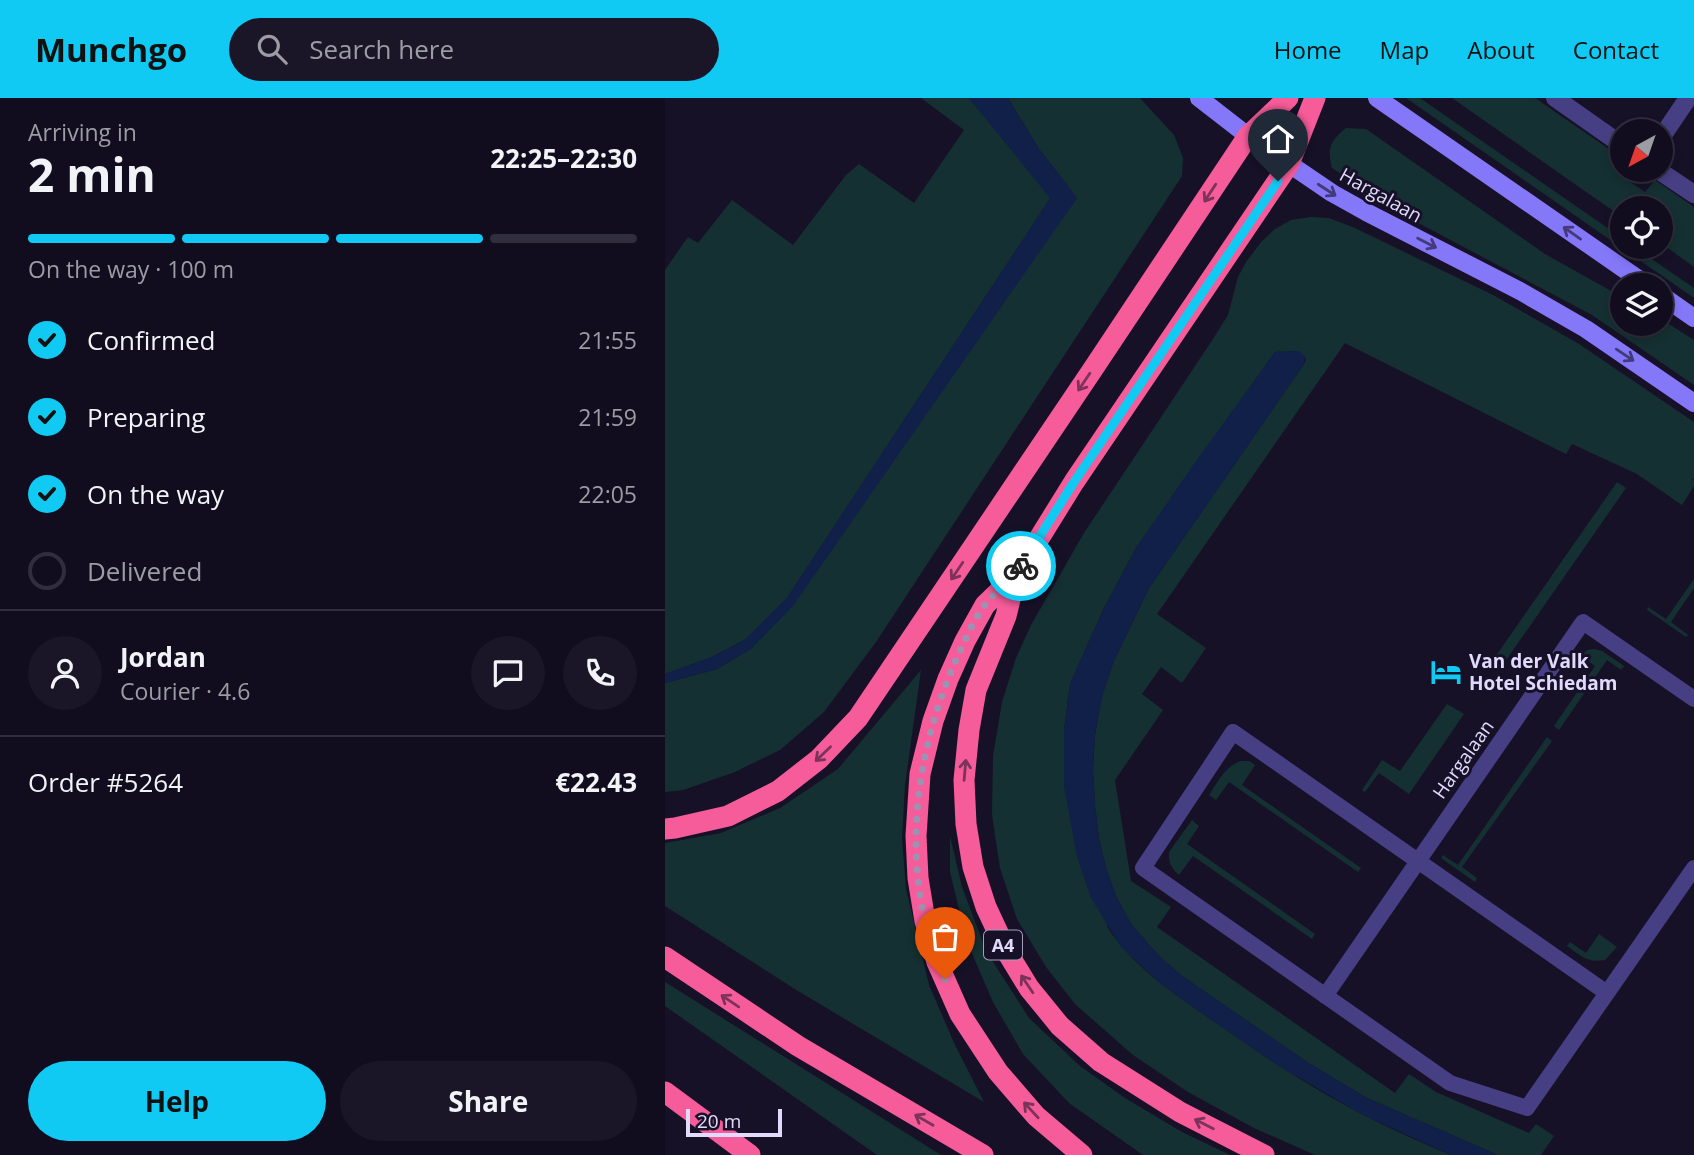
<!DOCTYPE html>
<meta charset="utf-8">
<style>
:root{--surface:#110d1e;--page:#1a1627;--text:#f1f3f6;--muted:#9c9ca4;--line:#302d3c;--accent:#11caf3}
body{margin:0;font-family:"Open Sans",sans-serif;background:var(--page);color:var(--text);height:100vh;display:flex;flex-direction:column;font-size:26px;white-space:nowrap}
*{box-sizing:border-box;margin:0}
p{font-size:23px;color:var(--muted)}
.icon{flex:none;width:38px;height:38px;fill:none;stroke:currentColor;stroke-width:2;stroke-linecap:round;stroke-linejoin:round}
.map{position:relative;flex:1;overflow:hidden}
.drawer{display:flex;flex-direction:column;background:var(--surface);width:665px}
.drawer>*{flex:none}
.needle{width:46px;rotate:220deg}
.buttons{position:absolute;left:945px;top:21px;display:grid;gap:14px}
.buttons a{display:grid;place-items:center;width:63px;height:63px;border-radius:50%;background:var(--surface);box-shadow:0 4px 10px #0003,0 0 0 2px var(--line);font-size:35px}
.scale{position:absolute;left:21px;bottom:18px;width:96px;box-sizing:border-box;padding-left:7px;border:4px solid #e1dafd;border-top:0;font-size:19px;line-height:24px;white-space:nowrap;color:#e1dafd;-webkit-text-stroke:5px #171128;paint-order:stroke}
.pin{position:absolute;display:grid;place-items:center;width:60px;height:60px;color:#fff;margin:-72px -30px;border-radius:50% 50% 50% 0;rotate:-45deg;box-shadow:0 0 7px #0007}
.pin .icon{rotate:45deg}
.courier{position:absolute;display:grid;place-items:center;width:70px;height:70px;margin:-35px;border:5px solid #11caf3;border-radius:50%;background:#fff;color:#222;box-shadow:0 2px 9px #0007}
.headline em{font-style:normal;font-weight:700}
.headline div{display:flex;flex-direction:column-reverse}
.headline{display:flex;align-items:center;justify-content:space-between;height:119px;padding:0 28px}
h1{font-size:46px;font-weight:700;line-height:52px}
.bar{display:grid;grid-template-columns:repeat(4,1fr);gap:10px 7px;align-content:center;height:84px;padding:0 28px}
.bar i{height:9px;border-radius:5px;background:var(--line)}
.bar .on{background:var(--accent)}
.bar p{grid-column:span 4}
.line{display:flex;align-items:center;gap:18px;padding:0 28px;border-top:2px solid var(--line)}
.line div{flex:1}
.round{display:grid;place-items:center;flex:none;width:74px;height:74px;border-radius:37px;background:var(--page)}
ol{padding:0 28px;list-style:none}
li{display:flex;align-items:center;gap:21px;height:77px}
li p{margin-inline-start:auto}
li .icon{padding:7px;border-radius:50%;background:var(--accent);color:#111;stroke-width:4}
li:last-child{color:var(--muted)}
li i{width:38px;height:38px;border:4px solid var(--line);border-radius:50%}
.cta{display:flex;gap:14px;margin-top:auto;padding:14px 28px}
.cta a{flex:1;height:80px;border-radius:42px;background:var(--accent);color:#111;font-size:28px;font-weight:700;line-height:80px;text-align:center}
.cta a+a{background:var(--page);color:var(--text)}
header{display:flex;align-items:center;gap:42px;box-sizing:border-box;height:98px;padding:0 35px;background:var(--accent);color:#111}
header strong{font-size:33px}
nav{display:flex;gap:38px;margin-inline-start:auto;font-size:24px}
.search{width:490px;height:63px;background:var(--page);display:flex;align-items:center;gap:18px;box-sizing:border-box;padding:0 24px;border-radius:38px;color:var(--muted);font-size:26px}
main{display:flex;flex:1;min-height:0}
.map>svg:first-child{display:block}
</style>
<header>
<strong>Munchgo</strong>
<div class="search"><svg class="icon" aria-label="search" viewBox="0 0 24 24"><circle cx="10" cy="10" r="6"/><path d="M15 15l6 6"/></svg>Search here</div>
<nav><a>Home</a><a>Map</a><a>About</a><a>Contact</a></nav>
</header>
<main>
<section class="drawer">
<div class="headline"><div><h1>2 min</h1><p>Arriving in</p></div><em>22:25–22:30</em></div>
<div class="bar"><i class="on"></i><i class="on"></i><i class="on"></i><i></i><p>On the way · 100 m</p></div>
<ol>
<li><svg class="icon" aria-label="check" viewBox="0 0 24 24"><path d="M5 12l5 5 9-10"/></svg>Confirmed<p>21:55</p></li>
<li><svg class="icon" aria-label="check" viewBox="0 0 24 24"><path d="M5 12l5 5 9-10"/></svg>Preparing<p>21:59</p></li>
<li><svg class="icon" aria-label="check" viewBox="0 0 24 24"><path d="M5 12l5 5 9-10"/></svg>On the way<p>22:05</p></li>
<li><i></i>Delivered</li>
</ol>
<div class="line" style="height:126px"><a class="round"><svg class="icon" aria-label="person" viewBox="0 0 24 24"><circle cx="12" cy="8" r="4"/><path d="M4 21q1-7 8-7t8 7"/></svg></a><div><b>Jordan</b><p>Courier · 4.6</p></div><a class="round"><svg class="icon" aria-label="chat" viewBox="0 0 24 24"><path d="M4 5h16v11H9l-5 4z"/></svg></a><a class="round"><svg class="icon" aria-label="phone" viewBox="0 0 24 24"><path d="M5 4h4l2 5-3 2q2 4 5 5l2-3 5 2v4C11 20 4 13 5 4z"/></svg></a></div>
<div class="line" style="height:91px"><div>Order #5264</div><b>€22.43</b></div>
<div class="cta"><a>Help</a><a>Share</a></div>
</section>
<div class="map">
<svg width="1029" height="1057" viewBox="0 0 1029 1057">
<rect width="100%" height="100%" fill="#171128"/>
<path fill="#153032" d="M256 0H304L386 99 122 500 81 541 47 559 0 576V172L23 139 33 145 67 102 128 147 181 77 194 66 249 105 299 32Z
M343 0H475L509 37 518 60 517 78 211 544 159 614 115 652 70 674 18 692 0 694V585L52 571 87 550 412 100 374 51Z
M741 0H755L957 140V149H969L1029 190V200Z
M787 0H870L957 60V67L952 75 980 94 990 82 1029 109V169L996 145V110H957V119Z
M681 30 701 31 880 156 957 199V226H996V221L1029 242V287L927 217 744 120 667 70C662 50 665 43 681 30Z
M646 119 664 120 690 130 830 198 914 246 1029 324V381H1027L1029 383V388L1017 407 972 376 907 346 901 356 680 245 492 516 541 550 517 585 496 569 477 596 498 612 450 682 466 783 506 809 492 829 730 995 744 976 771 994 864 1035 871 1026 889 1038 876 1057H833L702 1000 642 964 517 878 495 859 466 826 451 798 441 770 434 741 430 707 428 672 430 637 437 598 448 565 484 490 639 266 641 261 633 253 610 254 471 450 439 510 405 586 399 633V688L443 830C470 871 511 897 550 924 598 958 647 991 699 1017 728 1032 757 1045 786 1057H650L589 1030 523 994 468 957 410 906 381 869 352 821 335 770 327 717 328 658 337 604 351 560 366 527 419 435 548 241 563 217 573 179 581 164 597 143 610 131 626 122Z
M952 384 961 390 837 568 828 562Z
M1029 481V490L1006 524 1023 537 1021 539 982 512 983 509 1001 521Z
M930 551 937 553 959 568 956 572 942 562 894 632 889 628 930 568 916 558 922 552Z
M256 572 240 687 237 741 241 791 264 887 290 947 319 1004 133 893 0 808V745L56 735 115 710 173 671Z
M782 606 799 616 744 696 714 675 700 694 697 692 717 662 735 673Z
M882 639 887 643 797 769 812 780 810 784 776 760 778 757 793 767Z
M576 663H584L590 667 577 687 696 770 693 774 564 684 551 702 544 697C553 684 560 668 576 663Z
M527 722 534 728 522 746 650 836 647 841 528 758 514 777C507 771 503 764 504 754Z
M285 738 297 789 321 853 364 920 415 968 460 1000 517 1034 565 1057H478L404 1005 358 956 328 904 302 844 285 774Z
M934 836 952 849 940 862C922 865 916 858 902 848L905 844 921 855Z
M0 884 276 1057H212L0 908Z"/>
<path fill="#102049" d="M304 0H343L374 51 412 100 128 508 87 550 52 571 0 585V576L47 559 81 541 122 500 385 100Z
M633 253 640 258 639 266 484 490 448 565 437 599 430 637 428 672 430 707 434 741 441 770 451 798 466 826 495 859 517 878 642 964 702 1000 833 1057H786L698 1017 609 965 528 909 496 886 456 849 426 800 412 759 399 688V633L405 586 439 510 471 450 531 363 610 254Z"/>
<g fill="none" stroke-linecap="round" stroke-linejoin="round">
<path stroke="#473f84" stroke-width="16" d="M942 895 568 634 478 770 785 985 862 1010 1029 770
M660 898 918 524 1029 601"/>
<path stroke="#473f84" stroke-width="18" d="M890 0 957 47
M996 40 1023 0
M993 72 1029 96"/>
<path stroke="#8477f8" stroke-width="18" d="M534 0 583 38 667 95 701 114 855 193 921 231 1029 305
M712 0 982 187
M996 197 1029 220"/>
<path stroke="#f75c9a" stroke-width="21" d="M351 477 341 518 311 592 304 632 299 682 301 726 308 769 321 809 342 854 364 890 395 928 436 964 515 1014 599 1057
M0 731 10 730 63 718 113 693 154 661 193 620 428 271 583 38 623 0
M0 859 133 948 318 1057
M0 994 85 1057
M417 1057 371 1018 333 974 295 916 272 864 260 823 253 780 251 738 255 676 268 623 283 581 300 543 320 507 352 476 409 384 624 66 650 0"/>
</g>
<defs><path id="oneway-shaft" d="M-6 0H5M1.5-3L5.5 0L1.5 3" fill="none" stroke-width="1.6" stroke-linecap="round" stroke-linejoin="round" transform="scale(1.75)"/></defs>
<g stroke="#433a7b">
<use href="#oneway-shaft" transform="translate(662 92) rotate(33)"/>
<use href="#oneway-shaft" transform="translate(907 135) rotate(-145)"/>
<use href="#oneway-shaft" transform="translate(762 145) rotate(27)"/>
<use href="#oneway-shaft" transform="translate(960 257) rotate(34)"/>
</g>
<g stroke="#7c335b">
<use href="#oneway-shaft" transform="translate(545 95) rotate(123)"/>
<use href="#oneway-shaft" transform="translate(419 284) rotate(124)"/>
<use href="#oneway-shaft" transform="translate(292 473) rotate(124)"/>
<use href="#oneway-shaft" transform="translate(158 656) rotate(136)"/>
<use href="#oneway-shaft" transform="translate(300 672) rotate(-85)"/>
<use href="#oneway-shaft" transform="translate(362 886) rotate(-124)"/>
<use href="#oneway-shaft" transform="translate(65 903) rotate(-146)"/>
<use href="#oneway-shaft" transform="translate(366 1012) rotate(-133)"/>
<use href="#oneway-shaft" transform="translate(259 1022) rotate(-150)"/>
<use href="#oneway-shaft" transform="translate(539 1026) rotate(-153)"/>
</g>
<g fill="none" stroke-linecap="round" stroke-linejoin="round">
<path stroke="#9a94b2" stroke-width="7" stroke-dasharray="0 12.6" d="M280 881C234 782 247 663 290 564 299 545 307 524 320 507 330 493 347 484 356 468"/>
<path stroke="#11caf3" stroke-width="9" d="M356 468 409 384 613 83"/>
</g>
<defs>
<g id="hotel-bare" transform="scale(2.415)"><path d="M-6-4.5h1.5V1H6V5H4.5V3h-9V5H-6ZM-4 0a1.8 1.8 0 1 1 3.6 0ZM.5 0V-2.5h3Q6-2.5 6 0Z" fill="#11caf3" stroke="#171128" stroke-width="2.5" paint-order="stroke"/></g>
</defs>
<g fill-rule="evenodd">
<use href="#hotel-bare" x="781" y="574"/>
</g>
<g text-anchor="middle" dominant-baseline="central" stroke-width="6" stroke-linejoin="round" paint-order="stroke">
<rect fill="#171128" stroke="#a49ebd" stroke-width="2" x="319" y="832.5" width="38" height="29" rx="5"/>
<g font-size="18" font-weight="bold" fill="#e1dafd">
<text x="338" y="847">A4</text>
</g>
<g font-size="19" fill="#e1dafd" stroke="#171128">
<text transform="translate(716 97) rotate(29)">Hargalaan</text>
<text transform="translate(798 661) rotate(-55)">Hargalaan</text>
</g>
<g font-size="19" font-weight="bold" fill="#e1dafd" stroke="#171128" text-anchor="start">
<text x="804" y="563">Van der Valk<tspan x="804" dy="22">Hotel Schiedam</tspan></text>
</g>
</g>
</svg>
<div class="buttons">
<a><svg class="needle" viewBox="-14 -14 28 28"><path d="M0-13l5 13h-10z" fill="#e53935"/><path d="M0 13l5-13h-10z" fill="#9c9ca4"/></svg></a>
<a><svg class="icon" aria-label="locate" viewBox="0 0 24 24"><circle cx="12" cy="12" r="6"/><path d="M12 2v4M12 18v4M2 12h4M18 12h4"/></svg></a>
<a><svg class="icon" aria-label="layers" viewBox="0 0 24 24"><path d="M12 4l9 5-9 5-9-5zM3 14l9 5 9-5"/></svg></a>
</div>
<div class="scale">20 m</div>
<div class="pin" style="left:280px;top:881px;background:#ea580c"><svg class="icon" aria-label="bag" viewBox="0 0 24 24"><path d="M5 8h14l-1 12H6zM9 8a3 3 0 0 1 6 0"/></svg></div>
<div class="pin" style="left:613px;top:83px;background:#1f2937"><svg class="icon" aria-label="home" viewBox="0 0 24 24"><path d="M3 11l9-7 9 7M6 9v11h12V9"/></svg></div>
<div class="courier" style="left:356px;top:468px"><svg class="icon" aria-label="bike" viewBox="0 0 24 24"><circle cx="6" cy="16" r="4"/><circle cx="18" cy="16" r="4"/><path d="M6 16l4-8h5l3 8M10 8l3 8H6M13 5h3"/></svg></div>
</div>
</main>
